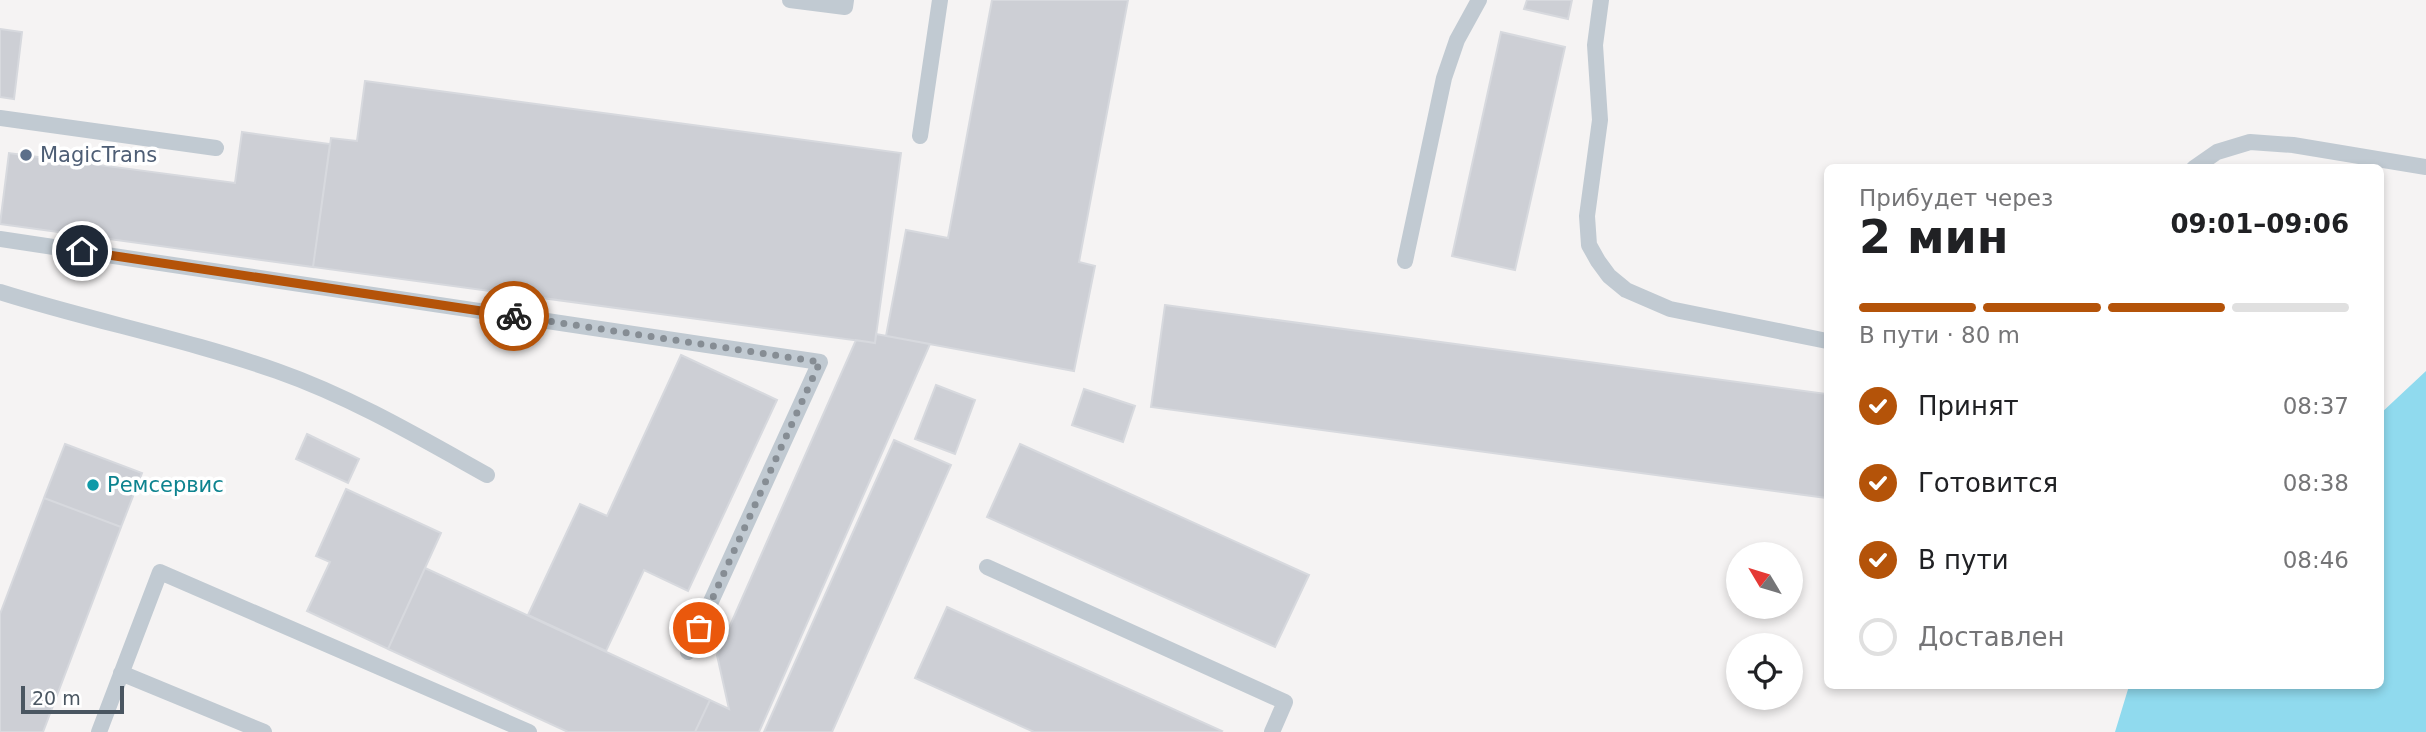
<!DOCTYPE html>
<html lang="ru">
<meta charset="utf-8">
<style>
:root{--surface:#fff;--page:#f2f2f2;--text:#202124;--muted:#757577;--line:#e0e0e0;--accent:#b45309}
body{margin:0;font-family:"DejaVu Sans",sans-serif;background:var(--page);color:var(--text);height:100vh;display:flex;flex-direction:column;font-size:26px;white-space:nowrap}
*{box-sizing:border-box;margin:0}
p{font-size:23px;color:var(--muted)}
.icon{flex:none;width:38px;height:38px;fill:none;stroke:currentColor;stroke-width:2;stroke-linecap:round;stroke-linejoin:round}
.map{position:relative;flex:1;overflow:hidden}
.details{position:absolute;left:1824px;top:164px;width:560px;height:525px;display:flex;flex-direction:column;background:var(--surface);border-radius:10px;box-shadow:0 4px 10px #0003}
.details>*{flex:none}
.needle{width:46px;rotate:308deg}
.fabs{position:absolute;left:1726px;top:542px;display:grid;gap:14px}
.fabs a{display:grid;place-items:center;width:77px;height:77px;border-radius:50%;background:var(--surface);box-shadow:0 4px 10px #0003;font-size:35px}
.scale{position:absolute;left:21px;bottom:18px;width:103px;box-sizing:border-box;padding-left:7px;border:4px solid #4a5661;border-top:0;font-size:19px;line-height:24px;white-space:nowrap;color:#4a5661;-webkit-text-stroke:5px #fff;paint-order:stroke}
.pin{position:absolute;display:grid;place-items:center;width:60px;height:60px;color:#fff;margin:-30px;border:4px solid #fff;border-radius:50%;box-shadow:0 2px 7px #0007}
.courier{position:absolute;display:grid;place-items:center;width:70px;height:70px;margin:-35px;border:5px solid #b45309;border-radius:50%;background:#fff;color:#222;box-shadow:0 2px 9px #0007}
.head em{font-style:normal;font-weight:800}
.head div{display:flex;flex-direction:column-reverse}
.head{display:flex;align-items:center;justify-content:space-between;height:119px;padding:0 35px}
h1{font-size:46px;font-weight:800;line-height:52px}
.bar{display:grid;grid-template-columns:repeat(4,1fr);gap:10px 7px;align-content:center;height:84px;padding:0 35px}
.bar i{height:9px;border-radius:5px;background:var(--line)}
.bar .current{background:var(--accent)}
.bar p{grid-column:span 4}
ol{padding:0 35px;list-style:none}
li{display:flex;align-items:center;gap:21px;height:77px}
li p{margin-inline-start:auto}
li .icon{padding:7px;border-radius:50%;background:var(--accent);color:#fff;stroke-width:4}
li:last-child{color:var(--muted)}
li i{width:38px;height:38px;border:4px solid var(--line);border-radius:50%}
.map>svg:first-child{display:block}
</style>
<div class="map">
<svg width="2426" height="732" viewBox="0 0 2426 732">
<rect width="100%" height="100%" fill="#f5f3f3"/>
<path fill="#90daee" d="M2426 371V732H2115L2129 686H2380V414Z"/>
<path fill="#cdcfd5" stroke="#d7d9de" stroke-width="2" d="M992 0H1128L1079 262 1095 266 1074 371 886 336 906 230 948 238Z
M1527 0H1572L1568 19 1524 9Z
M0 29 22 32 14 99 0 97Z
M1501 32 1565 47 1515 270 1452 256Z
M365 81 901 153 875 343 313 267 331 138 357 141Z
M242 132 330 144 313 267 0 224 9 153 235 183Z
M1165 305 1827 394V498L1151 407Z
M876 334 930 344 759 732H695L710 700 729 709 717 655 856 340 875 343Z
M681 355 777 400 688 591 644 570 606 651 528 615 580 504 607 516Z
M936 385 975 400 955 454 915 439Z
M1084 389 1135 406 1123 442 1072 425Z
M307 434 359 459 348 483 296 459Z
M894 440 951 465 832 732H764Z
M65 444 142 473 121 527 44 498Z
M1020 444 1309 575 1275 647 987 517Z
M346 489 441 533 388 649 307 611 330 562 316 556Z
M44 498 121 527 43 732H0V614Z
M425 568 710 700 695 732H568L388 649Z
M947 607 1222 731 1221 732H1034L915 678Z"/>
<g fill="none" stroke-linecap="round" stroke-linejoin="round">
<path stroke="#c1cad2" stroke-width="16" d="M790 0 845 7 846 0
M1601 0 1595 45 1600 120 1587 216 1589 245 1598 261 1609 276 1626 290 1670 309 1827 341
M0 118 216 148
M920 136 940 0
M2194 168 2217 152 2250 142 2293 145 2426 167
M0 239 820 362 688 652
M1405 261 1444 78 1457 40 1479 0
M0 292C92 321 186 339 277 371 351 397 419 437 487 475
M987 567 1285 702 1272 732
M121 673 264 732
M99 732 160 572 529 732"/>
</g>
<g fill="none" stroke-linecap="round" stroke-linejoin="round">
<path stroke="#868d94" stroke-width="7" stroke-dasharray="0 12.6" d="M514 316 820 362 699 628"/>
<path stroke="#b45309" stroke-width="9" d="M82 251 514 316"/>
</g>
<circle fill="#5c6f8a" stroke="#fff" stroke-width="2.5" cx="26" cy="155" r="7"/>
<circle fill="#0f9aa8" stroke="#fff" stroke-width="2.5" cx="93" cy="485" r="7"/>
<g text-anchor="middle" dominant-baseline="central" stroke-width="7" stroke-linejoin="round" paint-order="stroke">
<g font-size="21" fill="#4e5e75" stroke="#fff" text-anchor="start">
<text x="40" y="155">MagicTrans</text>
</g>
<g font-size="21" fill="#0d838f" stroke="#fff" text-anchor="start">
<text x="107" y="485">Ремсервис</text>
</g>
</g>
</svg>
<div class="fabs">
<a><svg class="needle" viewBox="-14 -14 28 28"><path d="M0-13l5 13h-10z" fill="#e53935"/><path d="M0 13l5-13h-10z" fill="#757577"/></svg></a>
<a><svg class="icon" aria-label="locate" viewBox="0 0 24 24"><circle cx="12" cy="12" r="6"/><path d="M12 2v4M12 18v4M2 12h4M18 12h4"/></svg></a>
</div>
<div class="scale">20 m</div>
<div class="pin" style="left:699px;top:628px;background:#ea580c"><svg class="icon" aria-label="bag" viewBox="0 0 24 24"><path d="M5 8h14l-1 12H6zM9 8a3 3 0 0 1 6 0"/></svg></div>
<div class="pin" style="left:82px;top:251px;background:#1f2937"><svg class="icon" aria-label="home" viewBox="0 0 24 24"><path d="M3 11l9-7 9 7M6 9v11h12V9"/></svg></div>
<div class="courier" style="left:514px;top:316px"><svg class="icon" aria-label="bike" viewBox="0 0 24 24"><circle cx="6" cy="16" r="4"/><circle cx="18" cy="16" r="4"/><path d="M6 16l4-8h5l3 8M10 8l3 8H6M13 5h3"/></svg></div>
<section class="details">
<div class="head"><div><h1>2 мин</h1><p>Прибудет через</p></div><em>09:01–09:06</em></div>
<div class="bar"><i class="current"></i><i class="current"></i><i class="current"></i><i></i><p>В пути · 80 m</p></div>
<ol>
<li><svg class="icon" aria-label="check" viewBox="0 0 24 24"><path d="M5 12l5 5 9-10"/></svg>Принят<p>08:37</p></li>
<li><svg class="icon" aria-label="check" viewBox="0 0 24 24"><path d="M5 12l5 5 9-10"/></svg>Готовится<p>08:38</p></li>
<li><svg class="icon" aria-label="check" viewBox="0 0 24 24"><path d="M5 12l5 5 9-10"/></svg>В пути<p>08:46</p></li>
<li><i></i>Доставлен</li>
</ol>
</section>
</div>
